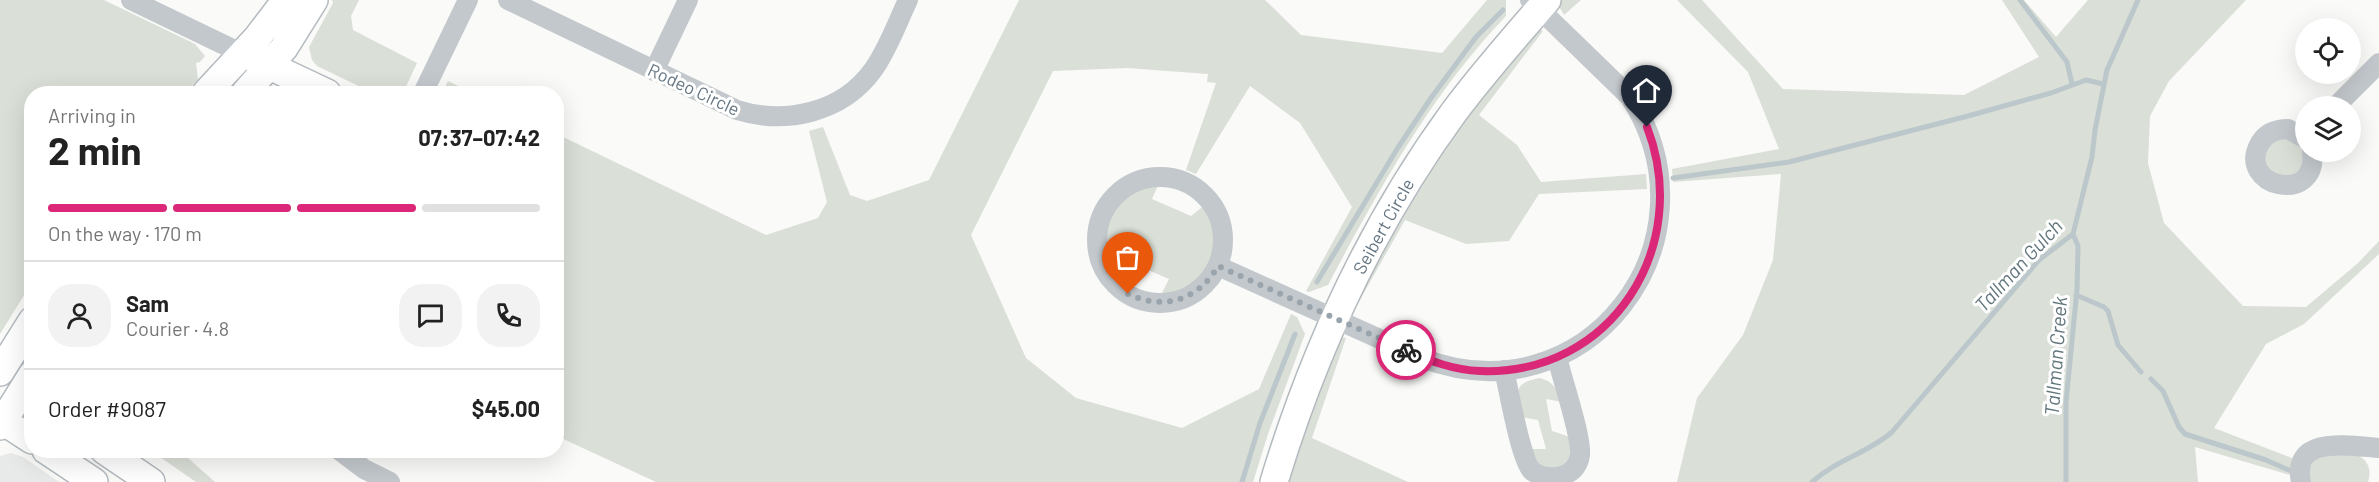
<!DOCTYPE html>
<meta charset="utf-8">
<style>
:root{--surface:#fff;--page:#f2f2f2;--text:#222;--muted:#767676;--line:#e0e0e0;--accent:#db2777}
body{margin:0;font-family:Barlow,sans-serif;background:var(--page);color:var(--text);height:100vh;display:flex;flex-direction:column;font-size:22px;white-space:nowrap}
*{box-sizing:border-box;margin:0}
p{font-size:20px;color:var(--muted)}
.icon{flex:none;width:33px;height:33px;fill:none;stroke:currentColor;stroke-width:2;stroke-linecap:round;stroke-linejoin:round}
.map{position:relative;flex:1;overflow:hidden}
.details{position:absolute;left:24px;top:86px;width:540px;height:372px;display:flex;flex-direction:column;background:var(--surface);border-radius:24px;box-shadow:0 6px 24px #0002}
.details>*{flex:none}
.tools{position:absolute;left:2295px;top:18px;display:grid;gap:12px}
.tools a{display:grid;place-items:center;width:66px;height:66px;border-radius:50%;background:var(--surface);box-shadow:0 6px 24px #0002;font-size:30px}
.pin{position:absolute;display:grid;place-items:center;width:51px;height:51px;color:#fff;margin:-62px -26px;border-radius:50% 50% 50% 0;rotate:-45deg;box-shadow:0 0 6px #0007}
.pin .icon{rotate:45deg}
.courier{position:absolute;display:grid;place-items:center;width:60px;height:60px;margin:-30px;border:4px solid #db2777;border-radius:50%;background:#fff;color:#222;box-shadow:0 2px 8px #0007}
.headline em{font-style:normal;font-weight:700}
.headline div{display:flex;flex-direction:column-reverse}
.headline{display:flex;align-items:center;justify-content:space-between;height:102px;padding:0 24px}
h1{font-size:39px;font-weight:700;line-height:45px}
.bar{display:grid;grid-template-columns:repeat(4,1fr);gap:9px 6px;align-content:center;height:72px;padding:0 24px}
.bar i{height:8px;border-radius:4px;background:var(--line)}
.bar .active{background:var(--accent)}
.bar p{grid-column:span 4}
.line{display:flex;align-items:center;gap:15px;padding:0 24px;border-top:2px solid var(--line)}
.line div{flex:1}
.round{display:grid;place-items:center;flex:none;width:63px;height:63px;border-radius:24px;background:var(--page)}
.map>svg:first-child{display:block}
</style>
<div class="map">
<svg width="2379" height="482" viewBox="0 0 2379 482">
<rect width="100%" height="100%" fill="#fafaf8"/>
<path fill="#e8e9e9" d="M11 453 23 457 59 482H0V456Z"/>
<path fill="#dadfd7" d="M0 0H104L195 44 205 56 200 62 196 63 198 79 185 93H32L31 284 0 334Z
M332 0H359L351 16 353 30 417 63 403 93H373L317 66 312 60 309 47 333 3Z
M1019 0H1265L1301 35 1442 53 1487 0H1506V16C1431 94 1378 191 1328 285L1309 292 1306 291 1352 207 1300 123 1250 86 1196 174 1186 170 1216 83 1207 82 1208 74 1127 68 1053 71 971 235 1026 358 1076 398 1182 428 1259 389 1291 314 1297 317 1305 334 1268 434 1253 482H656L557 436V134L766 235 818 218 827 202 809 131 823 127 850 195 867 201 929 180Z
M1562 0H1581L1564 15 1558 5Z
M1677 0H1702L1783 89 1964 95 2039 57 2002 0H2024L2056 37 2088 0H2246L2169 81 2150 116 2148 163 2164 223 2243 306 2306 307 2358 263 2379 241V254L2304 324 2266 344 2214 428 2292 458 2290 475 2195 447 2198 482H1677L1697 398 1743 335 1773 260 1781 174 1673 182 1672 169 1779 149 1748 72Z
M1537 29 1543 31 1479 115 1517 145 1541 182 1646 174 1647 189 1539 194 1509 241 1466 244 1405 220 1352 314 1370 268 1461 120Z
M448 81 473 93H442Z
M2282 135 2303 146 2306 153 2304 166 2289 178 2266 170 2264 147Z
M1151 182 1159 183 1152 199 1191 216 1206 204C1230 241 1212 287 1169 296L1162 293 1169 279 1132 263 1113 269 1109 266C1096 228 1109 191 1151 182Z
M1341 337 1346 338 1312 438 1408 482H1285L1301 433Z
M1540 378C1554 382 1557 389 1562 402L1546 399 1552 431 1570 437 1573 445 1569 466 1543 472 1531 449H1546L1538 420 1522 417C1517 393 1511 383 1540 378Z
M150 450H179L215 482H196Z
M2356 454C2368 460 2372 469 2368 482H2308L2307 475 2316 455Z"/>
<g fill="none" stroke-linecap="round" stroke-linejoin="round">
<path stroke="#bbc7cb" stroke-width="5" d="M2020 0 2067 62 2072 84
M1673 178 1789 162 1968 116 2051 93 2086 80 2103 84
M1317 282 1397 149 1431 98 1476 37 1503 10
M2076 295 2104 307 2108 311 2118 345 2141 372
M2151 379 2163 391 2179 427 2185 434 2266 460 2291 471
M1242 482 1260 423 1295 334
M1812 482C1836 460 1868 453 1892 432L2039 260 2073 234 2092 157 2095 130 2107 70 2138 0
M2066 482V402L2077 290 2078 246 2073 234"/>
<g stroke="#b3babf" stroke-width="30">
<path id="secondary" d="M255 59 327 93
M206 93 257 38 286 0
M245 93 284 48 314 0
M0 372 32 321
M0 419 32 440
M0 426 32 375
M46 450 94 482
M104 450 151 482
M1274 482C1314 350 1372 224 1454 112 1483 73 1515 37 1547 0"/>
</g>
<path stroke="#c3c8cc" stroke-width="20" d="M131 0 243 54
M508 0 737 110C785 125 842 113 873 70 888 49 897 23 908 0
M654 71 688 0
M423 93 468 0
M2336 106 2379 63
M2306 139 2288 129C2276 129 2266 133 2260 143 2235 187 2319 206 2312 152
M1097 240a63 63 0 1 1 126 0a63 63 0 1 1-126 0Z
M1218 266 1422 358C1586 421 1723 242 1630 97L1530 0
M1504 370C1509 390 1520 458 1532 471 1548 482 1577 479 1580 455 1582 437 1562 379 1557 357
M339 450 364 469 390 482
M2301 482C2291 434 2351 446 2379 448"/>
<use href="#secondary" stroke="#fff" stroke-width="27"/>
</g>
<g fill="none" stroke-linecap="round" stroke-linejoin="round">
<path stroke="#99a4ac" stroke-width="6" stroke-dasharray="0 10.8" d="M1128 294C1163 311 1199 300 1218 266L1406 350"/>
<path stroke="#db2777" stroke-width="8" d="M1406 350C1430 361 1453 370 1480 371 1612 376 1693 246 1647 127"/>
</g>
<g text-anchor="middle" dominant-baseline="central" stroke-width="6" stroke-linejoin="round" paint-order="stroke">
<g font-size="18" fill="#657683" stroke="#fff">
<text transform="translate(694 89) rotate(25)">Rodeo Circle</text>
<text transform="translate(1383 226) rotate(-61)">Seibert Circle</text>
</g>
<g font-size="20" font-style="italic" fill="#60757c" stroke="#fff">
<text transform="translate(2018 265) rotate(-47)">Tallman Gulch</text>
<text transform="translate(2055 356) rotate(-86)">Tallman Creek</text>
</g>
</g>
</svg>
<div class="tools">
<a><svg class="icon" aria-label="locate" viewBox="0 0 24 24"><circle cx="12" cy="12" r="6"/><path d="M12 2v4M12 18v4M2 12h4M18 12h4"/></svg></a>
<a><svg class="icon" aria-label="layers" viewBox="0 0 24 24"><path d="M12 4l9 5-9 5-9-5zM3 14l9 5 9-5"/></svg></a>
</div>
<div class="pin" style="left:1128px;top:294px;background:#ea580c"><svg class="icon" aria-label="bag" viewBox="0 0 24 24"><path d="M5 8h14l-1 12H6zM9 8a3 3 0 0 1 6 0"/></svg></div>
<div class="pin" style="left:1647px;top:127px;background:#1f2937"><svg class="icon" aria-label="home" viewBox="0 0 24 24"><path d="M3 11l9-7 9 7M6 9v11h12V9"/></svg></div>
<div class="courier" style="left:1406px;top:350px"><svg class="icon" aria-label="bike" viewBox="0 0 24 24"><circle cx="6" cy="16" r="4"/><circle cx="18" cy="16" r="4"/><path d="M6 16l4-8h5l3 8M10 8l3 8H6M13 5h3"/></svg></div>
<section class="details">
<div class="headline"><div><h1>2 min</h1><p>Arriving in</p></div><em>07:37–07:42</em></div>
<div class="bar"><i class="active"></i><i class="active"></i><i class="active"></i><i></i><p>On the way · 170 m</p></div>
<div class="line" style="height:108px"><a class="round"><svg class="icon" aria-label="person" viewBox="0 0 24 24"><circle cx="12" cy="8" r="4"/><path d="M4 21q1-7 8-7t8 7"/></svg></a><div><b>Sam</b><p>Courier · 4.8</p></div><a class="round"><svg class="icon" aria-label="chat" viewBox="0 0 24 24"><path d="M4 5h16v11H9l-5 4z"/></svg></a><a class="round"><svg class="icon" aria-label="phone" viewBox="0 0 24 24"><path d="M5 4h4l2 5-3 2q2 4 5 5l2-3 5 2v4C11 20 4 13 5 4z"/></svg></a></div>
<div class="line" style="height:78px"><div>Order #9087</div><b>$45.00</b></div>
</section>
</div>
